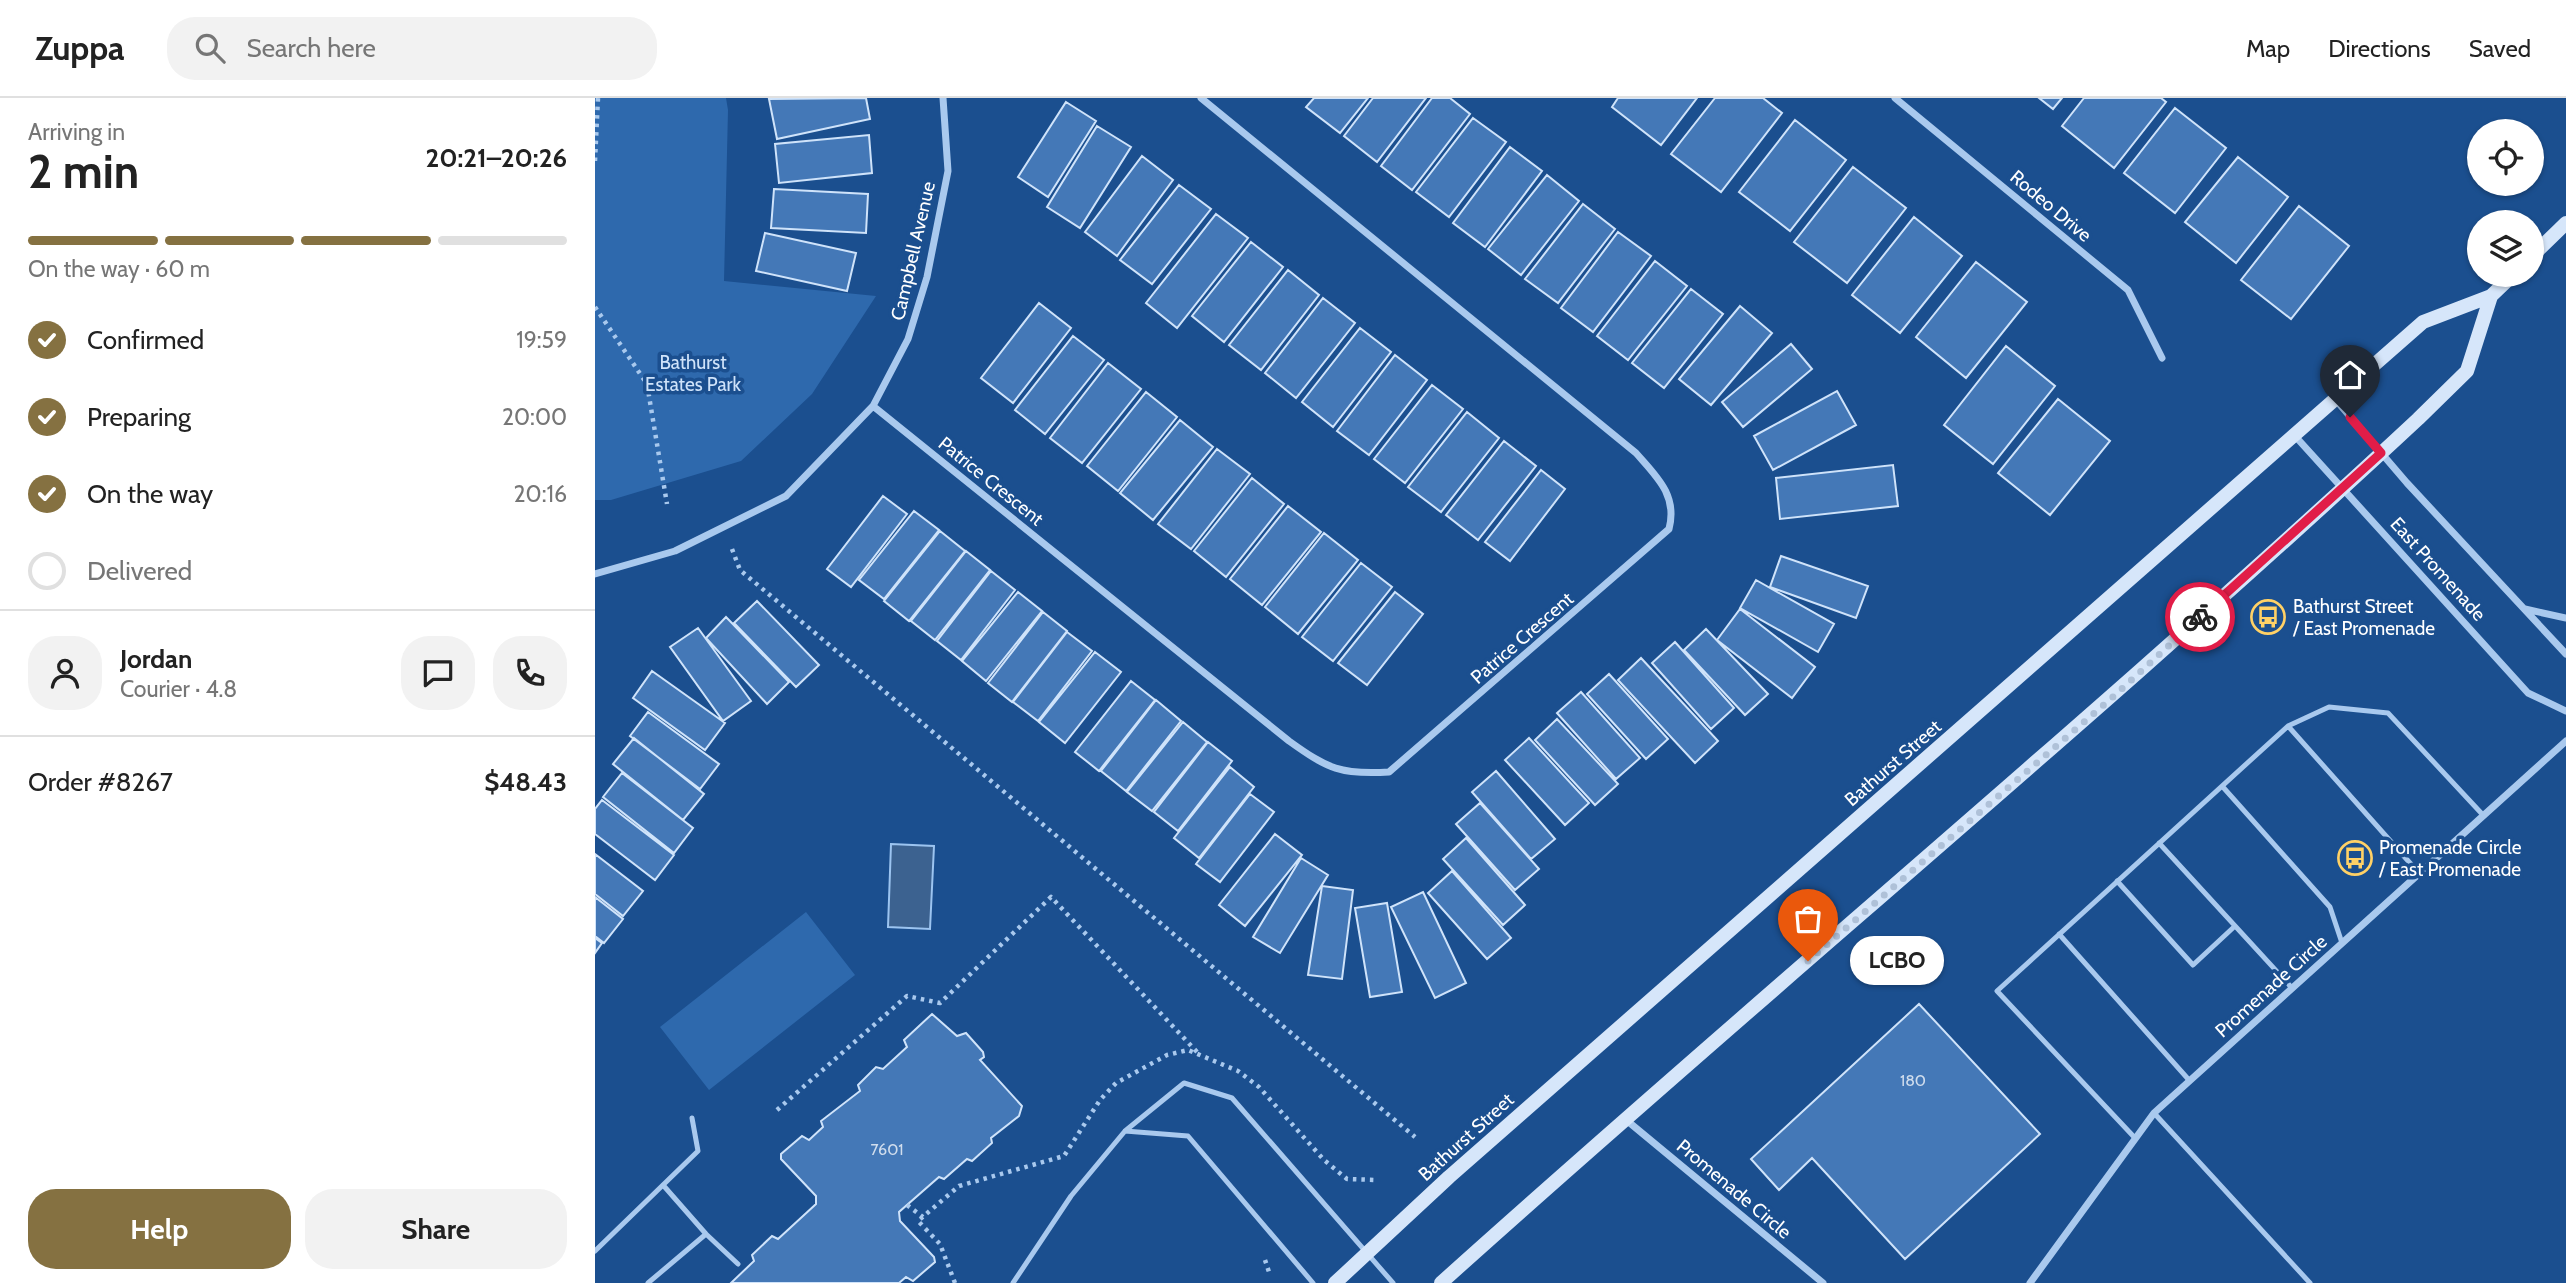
<!DOCTYPE html>
<meta charset="utf-8">
<style>
:root{--surface:#fff;--page:#f2f2f2;--text:#222;--muted:#767676;--line:#e0e0e0;--accent:#857141}
body{margin:0;font-family:Cabin,sans-serif;background:var(--page);color:var(--text);height:100vh;display:flex;flex-direction:column;font-size:26px;white-space:nowrap}
*{box-sizing:border-box;margin:0}
p{font-size:23px;color:var(--muted)}
.icon{flex:none;width:38px;height:38px;fill:none;stroke:currentColor;stroke-width:2;stroke-linecap:round;stroke-linejoin:round}
.map{position:relative;flex:1;overflow:hidden}
.drawer{display:flex;flex-direction:column;background:var(--surface);width:595px}
.drawer>*{flex:none}
.tools{position:absolute;left:1872px;top:21px;display:grid;gap:14px}
.tools a{display:grid;place-items:center;width:77px;height:77px;border-radius:50%;background:var(--surface);box-shadow:0 2px 5px #0004;font-size:35px}
.pin{position:absolute;display:grid;place-items:center;width:60px;height:60px;color:#fff;margin:-72px -30px;border-radius:50% 50% 50% 0;rotate:-45deg;box-shadow:0 0 7px #0007}
.pin .icon{rotate:45deg}
.courier{position:absolute;display:grid;place-items:center;width:70px;height:70px;margin:-35px;border:5px solid #e11d48;border-radius:50%;background:#fff;color:#222;box-shadow:0 2px 9px #0007}
.bubble{position:absolute;height:49px;border-radius:24px;background:var(--surface);box-shadow:0 2px 5px #0004;font-size:23px;font-weight:800;line-height:49px;text-align:center}
.overview em{font-style:normal;font-weight:800}
.overview div{display:flex;flex-direction:column-reverse}
.overview{display:flex;align-items:center;justify-content:space-between;height:119px;padding:0 28px}
h1{font-size:46px;font-weight:800;line-height:52px}
.bar{display:grid;grid-template-columns:repeat(4,1fr);gap:10px 7px;align-content:center;height:84px;padding:0 28px}
.bar i{height:9px;border-radius:5px;background:var(--line)}
.bar .selected{background:var(--accent)}
.bar p{grid-column:span 4}
.line{display:flex;align-items:center;gap:18px;padding:0 28px;border-top:2px solid var(--line)}
.line div{flex:1}
.round{display:grid;place-items:center;flex:none;width:74px;height:74px;border-radius:28px;background:var(--page)}
ol{padding:0 28px;list-style:none}
li{display:flex;align-items:center;gap:21px;height:77px}
li p{margin-inline-start:auto}
li .icon{padding:7px;border-radius:50%;background:var(--accent);color:#fff;stroke-width:4}
li:last-child{color:var(--muted)}
li i{width:38px;height:38px;border:4px solid var(--line);border-radius:50%}
.button{display:flex;gap:14px;margin-top:auto;padding:14px 28px}
.button a{flex:1;height:80px;border-radius:28px;background:var(--accent);color:#fff;font-size:28px;font-weight:800;line-height:80px;text-align:center}
.button a+a{background:var(--page);color:var(--text)}
header{display:flex;align-items:center;gap:42px;box-sizing:border-box;height:98px;padding:0 35px;background:var(--surface);border-bottom:2px solid var(--line)}
header strong{font-size:33px}
nav{display:flex;gap:38px;margin-inline-start:auto;font-size:24px}
.search{width:490px;height:63px;background:var(--page);display:flex;align-items:center;gap:18px;box-sizing:border-box;padding:0 24px;border-radius:28px;color:var(--muted);font-size:26px}
main{display:flex;flex:1;min-height:0}
.map>svg:first-child{display:block}
</style>
<header>
<strong>Zuppa</strong>
<div class="search"><svg class="icon" aria-label="search" viewBox="0 0 24 24"><circle cx="10" cy="10" r="6"/><path d="M15 15l6 6"/></svg>Search here</div>
<nav><a>Map</a><a>Directions</a><a>Saved</a></nav>
</header>
<main>
<section class="drawer">
<div class="overview"><div><h1>2 min</h1><p>Arriving in</p></div><em>20:21–20:26</em></div>
<div class="bar"><i class="selected"></i><i class="selected"></i><i class="selected"></i><i></i><p>On the way · 60 m</p></div>
<ol>
<li><svg class="icon" aria-label="check" viewBox="0 0 24 24"><path d="M5 12l5 5 9-10"/></svg>Confirmed<p>19:59</p></li>
<li><svg class="icon" aria-label="check" viewBox="0 0 24 24"><path d="M5 12l5 5 9-10"/></svg>Preparing<p>20:00</p></li>
<li><svg class="icon" aria-label="check" viewBox="0 0 24 24"><path d="M5 12l5 5 9-10"/></svg>On the way<p>20:16</p></li>
<li><i></i>Delivered</li>
</ol>
<div class="line" style="height:126px"><a class="round"><svg class="icon" aria-label="person" viewBox="0 0 24 24"><circle cx="12" cy="8" r="4"/><path d="M4 21q1-7 8-7t8 7"/></svg></a><div><b>Jordan</b><p>Courier · 4.8</p></div><a class="round"><svg class="icon" aria-label="chat" viewBox="0 0 24 24"><path d="M4 5h16v11H9l-5 4z"/></svg></a><a class="round"><svg class="icon" aria-label="phone" viewBox="0 0 24 24"><path d="M5 4h4l2 5-3 2q2 4 5 5l2-3 5 2v4C11 20 4 13 5 4z"/></svg></a></div>
<div class="line" style="height:91px"><div>Order #8267</div><b>$48.43</b></div>
<div class="button"><a>Help</a><a>Share</a></div>
</section>
<div class="map">
<svg width="1971" height="1185" viewBox="0 0 1971 1185">
<rect width="100%" height="100%" fill="#1b4f8f"/>
<path fill="#2e69ad" d="M0 0H131L133 12 129 183 281 198 217 296 146 363 16 402H0Z
M211 814 260 877 114 992 65 929Z"/>
<path fill="#3c6290" stroke="#9cc4f0" stroke-width="2" d="M296 746 339 748 335 831 293 829Z"/>
<path fill="#4478b7" stroke="#cfe3fa" stroke-width="2" d="M271 0 275 21 182 41 174 1Z
M719 0H773L745 35 711 9Z
M778 0H831L782 64 749 38Z
M837 0H855L875 16 817 92 786 68Z
M1023 0H1102L1066 47 1017 9Z
M1120 0H1168L1187 15 1126 94 1076 56Z
M1444 0H1467L1458 11Z
M1489 0H1566L1571 4 1519 70 1467 28Z
M471 4 501 23 453 99 423 79Z
M1580 10 1631 50 1580 115 1529 75Z
M878 20 911 44 854 119 821 94Z
M1200 22 1251 62 1195 133 1144 94Z
M502 28 536 49 485 130 452 109Z
M274 37 277 75 184 85 180 46Z
M915 49 947 73 890 149 858 125Z
M547 58 578 82 522 158 490 134Z
M1643 59 1693 99 1641 165 1590 124Z
M1258 69 1311 110 1252 185 1199 144Z
M952 77 984 103 926 177 893 151Z
M584 87 616 111 557 186 525 162Z
M179 91 273 96 271 135 176 130Z
M988 106 1020 131 963 205 930 181Z
M1704 108 1754 148 1696 221 1646 182Z
M621 116 653 140 582 230 551 205Z
M1319 119 1367 158 1305 235 1257 197Z
M1023 134 1056 158 998 234 966 210Z
M170 135 261 155 252 193 161 173Z
M656 144 688 169 629 244 597 218Z
M1060 163 1092 188 1033 262 1002 238Z
M1381 164 1432 204 1371 280 1321 239Z
M693 172 724 197 666 272 634 247Z
M1096 191 1128 216 1069 290 1037 265Z
M728 200 760 225 701 300 670 275Z
M444 205 476 230 418 305 386 280Z
M1145 208 1177 235 1116 307 1084 281Z
M765 230 796 254 738 329 707 304Z
M478 238 509 262 450 336 420 312Z
M1196 246 1217 271 1148 329 1127 304Z
M1411 248 1460 288 1398 366 1349 327Z
M800 257 832 282 774 357 742 333Z
M513 265 546 291 487 365 455 340Z
M837 287 868 311 810 385 779 361Z
M1242 293 1261 327 1178 372 1159 338Z
M551 294 582 319 523 393 492 368Z
M1463 301 1515 343 1455 417 1403 375Z
M872 314 904 340 846 414 813 389Z
M585 322 618 349 558 422 525 395Z
M909 343 941 368 883 442 851 417Z
M622 351 655 376 596 451 563 426Z
M1298 367 1303 408 1185 421 1181 380Z
M946 372 970 391 915 463 890 444Z
M657 380 689 406 631 479 599 453Z
M288 398 312 416 256 489 232 471Z
M693 408 726 434 667 507 635 481Z
M319 413 344 432 289 501 264 482Z
M345 433 370 453 314 523 289 503Z
M729 435 763 462 703 536 670 509Z
M371 453 395 472 340 542 316 523Z
M1186 458 1273 488 1261 520 1175 489Z
M766 465 797 489 738 563 707 539Z
M396 473 420 492 366 562 342 543Z
M1161 482 1239 526 1223 554 1145 510Z
M423 494 447 513 391 583 367 563Z
M800 494 828 516 772 587 743 565Z
M162 503 224 567 201 589 139 525Z
M1145 511 1220 569 1197 600 1122 542Z
M448 514 472 533 417 604 393 585Z
M131 519 194 584 172 606 111 540Z
M103 530 156 603 128 623 75 549Z
M1111 531 1173 596 1150 617 1089 552Z
M472 534 497 553 443 623 418 604Z
M1080 544 1139 610 1116 631 1057 565Z
M500 554 526 574 470 645 444 624Z
M1046 560 1123 643 1100 665 1023 582Z
M57 573 130 625 110 652 38 600Z
M1014 576 1073 641 1051 661 992 596Z
M536 583 560 602 504 673 480 654Z
M986 594 1045 660 1021 681 962 615Z
M561 602 586 623 531 693 506 673Z
M53 614 124 666 105 691 35 638Z
M962 621 1023 686 1000 707 940 642Z
M588 624 612 644 557 713 532 694Z
M39 640 109 696 88 722 18 666Z
M934 640 994 705 970 727 910 662Z
M613 644 637 663 583 733 559 714Z
M635 669 659 689 604 760 579 740Z
M901 673 960 741 936 761 877 694Z
M27 675 98 730 79 755 8 699Z
M655 696 679 714 625 784 601 766Z
M7 702 79 757 60 782 0 736V711Z
M885 705 944 771 920 792 861 726Z
M680 736 707 757 650 828 624 807Z
M871 740 930 807 908 827 848 761Z
M0 756 48 793 28 818 0 796Z
M706 760 733 777 685 855 658 839Z
M857 773 916 840 892 861 833 795Z
M727 788 758 792 747 881 713 877Z
M828 794 871 885 840 900 796 809Z
M0 799 28 821 9 845 0 838Z
M792 805 807 894 775 899 760 810Z
M0 840 7 845 0 855Z
M1324 906 1445 1036 1310 1161 1217 1060 1184 1092 1156 1061Z
M337 916 362 938 371 935 388 954 389 959 385 962 427 1008 424 1018 396 1040 397 1045 377 1063 372 1061 349 1081 344 1079 304 1114 305 1123 339 1159 340 1164 318 1183 311 1179 304 1185H136L159 1163 157 1157 177 1138 183 1141 221 1106V1098L186 1061V1056L207 1038 214 1042 228 1029 226 1023 265 993 263 987 281 969 288 971 312 949 309 942Z"/>
<g fill="none" stroke-linecap="round" stroke-linejoin="round">
<path stroke="#a9c9ee" stroke-width="4.5" stroke-dasharray="3.5 5" stroke-linecap="butt" d="M0 63 3 0
M0 209 52 286 72 406
M137 451 145 472 820 1039
M1326 876 1338 886
M182 1012 312 898 345 905 456 799 603 955
M312 1107 328 1119
M670 1162 674 1174
M360 1185 345 1146 323 1123 364 1088 469 1058 505 1002 521 985 572 957 593 952 643 973 664 989 729 1062 752 1081 782 1082"/>
<path stroke="#a9c9ee" stroke-width="5" d="M1693 628 1823 774
M1627 688 1735 809 1747 845
M1564 745 1697 890
M1522 783 1598 867 1640 828
M1464 836 1594 982
M1559 1015 1715 1185
M530 1033 593 1038 718 1185
M1540 1040 1402 893 1693 628 1734 609 1793 615 1888 717
M111 1136 143 1166
M0 1153 103 1053 97 1020
M53 1185 111 1136 68 1087
M418 1185 476 1098 530 1033 589 985 637 1000 798 1185"/>
<path stroke="#a9c9ee" stroke-width="7" d="M1300 0 1533 192 1567 260
M1740 301 1812 385 1971 556
M278 308 694 643C733 671 746 677 794 674L1074 431C1083 397 1061 378 1041 355L606 0
M1700 338 1933 595 1971 613
M0 476 80 453 191 398 278 308 313 241 332 179 353 73 348 0
M1930 511 1971 520
M1030 1021 1228 1185
M1435 1185 1559 1015 1971 643"/>
<path stroke="#d6e6fa" stroke-width="14" d="M1937 158 1971 125
M740 1185 854 1079 1828 224 1896 198 1918 177
M846 1185C1169 894 1505 617 1823 321L1872 273 1896 198"/>
</g>
<g fill="none" stroke-linecap="round" stroke-linejoin="round">
<path stroke="#afc1d8" stroke-width="7" stroke-dasharray="0 12.6" d="M1213 863 1518 599 1605 519"/>
<path stroke="#e11d48" stroke-width="9" d="M1605 519 1786 355 1755 319"/>
</g>
<defs>
<g id="bus-ring" transform="scale(1.75)"><circle r="9.5" fill="#1b4f8f" stroke="#ffd166" stroke-width="1.5"/><path d="M-5-6H5V4H4V6H2V4H-2V6H-4V4H-5ZM-3.5-4V0h7V-4ZM-3.5 1.2v1.5H-2V1.2ZM2 1.2v1.5H3.5V1.2Z" fill="#ffd166"/></g>
</defs>
<g fill-rule="evenodd">
<use href="#bus-ring" x="1673" y="519"/>
<use href="#bus-ring" x="1760" y="760"/>
</g>
<g text-anchor="middle" dominant-baseline="central" stroke-width="7" stroke-linejoin="round" paint-order="stroke">
<g font-size="16" fill="#d0dded">
<text x="1318" y="982">180</text>
<text x="292" y="1051">7601</text>
</g>
<g font-size="19" fill="#fff" stroke="#1b4f8f">
<text transform="translate(1456 108) rotate(40)">Rodeo Drive</text>
<text transform="translate(318 153) rotate(-77)">Campbell Avenue</text>
<text transform="translate(396 383) rotate(39)">Patrice Crescent</text>
<text transform="translate(1843 471) rotate(48)">East Promenade</text>
<text transform="translate(927 540) rotate(-41)">Patrice Crescent</text>
<text transform="translate(1298 665) rotate(-41)">Bathurst Street</text>
<text transform="translate(1676 888) rotate(-42)">Promenade Circle</text>
<text transform="translate(871 1039) rotate(-42)">Bathurst Street</text>
<text transform="translate(1139 1091) rotate(40)">Promenade Circle</text>
</g>
<g font-size="19" fill="#cfe3fa" stroke="#1b4f8f">
<text x="98" y="264">Bathurst<tspan x="98" dy="22">Estates Park</tspan></text>
</g>
<g font-size="19" fill="#fff" stroke="#1b4f8f" text-anchor="start">
<text x="1698" y="508">Bathurst Street<tspan x="1698" dy="22">/ East Promenade</tspan></text>
<text x="1784" y="749">Promenade Circle<tspan x="1784" dy="22">/ East Promenade</tspan></text>
</g>
</g>
</svg>
<div class="tools">
<a><svg class="icon" aria-label="locate" viewBox="0 0 24 24"><circle cx="12" cy="12" r="6"/><path d="M12 2v4M12 18v4M2 12h4M18 12h4"/></svg></a>
<a><svg class="icon" aria-label="layers" viewBox="0 0 24 24"><path d="M12 4l9 5-9 5-9-5zM3 14l9 5 9-5"/></svg></a>
</div>
<div class="pin" style="left:1213px;top:863px;background:#ea580c"><svg class="icon" aria-label="bag" viewBox="0 0 24 24"><path d="M5 8h14l-1 12H6zM9 8a3 3 0 0 1 6 0"/></svg></div>
<div class="pin" style="left:1755px;top:319px;background:#1f2937"><svg class="icon" aria-label="home" viewBox="0 0 24 24"><path d="M3 11l9-7 9 7M6 9v11h12V9"/></svg></div>
<div class="courier" style="left:1605px;top:519px"><svg class="icon" aria-label="bike" viewBox="0 0 24 24"><circle cx="6" cy="16" r="4"/><circle cx="18" cy="16" r="4"/><path d="M6 16l4-8h5l3 8M10 8l3 8H6M13 5h3"/></svg></div>
<div class="bubble" style="left:1255px;top:838px;width:94px">LCBO</div>
</div>
</main>
